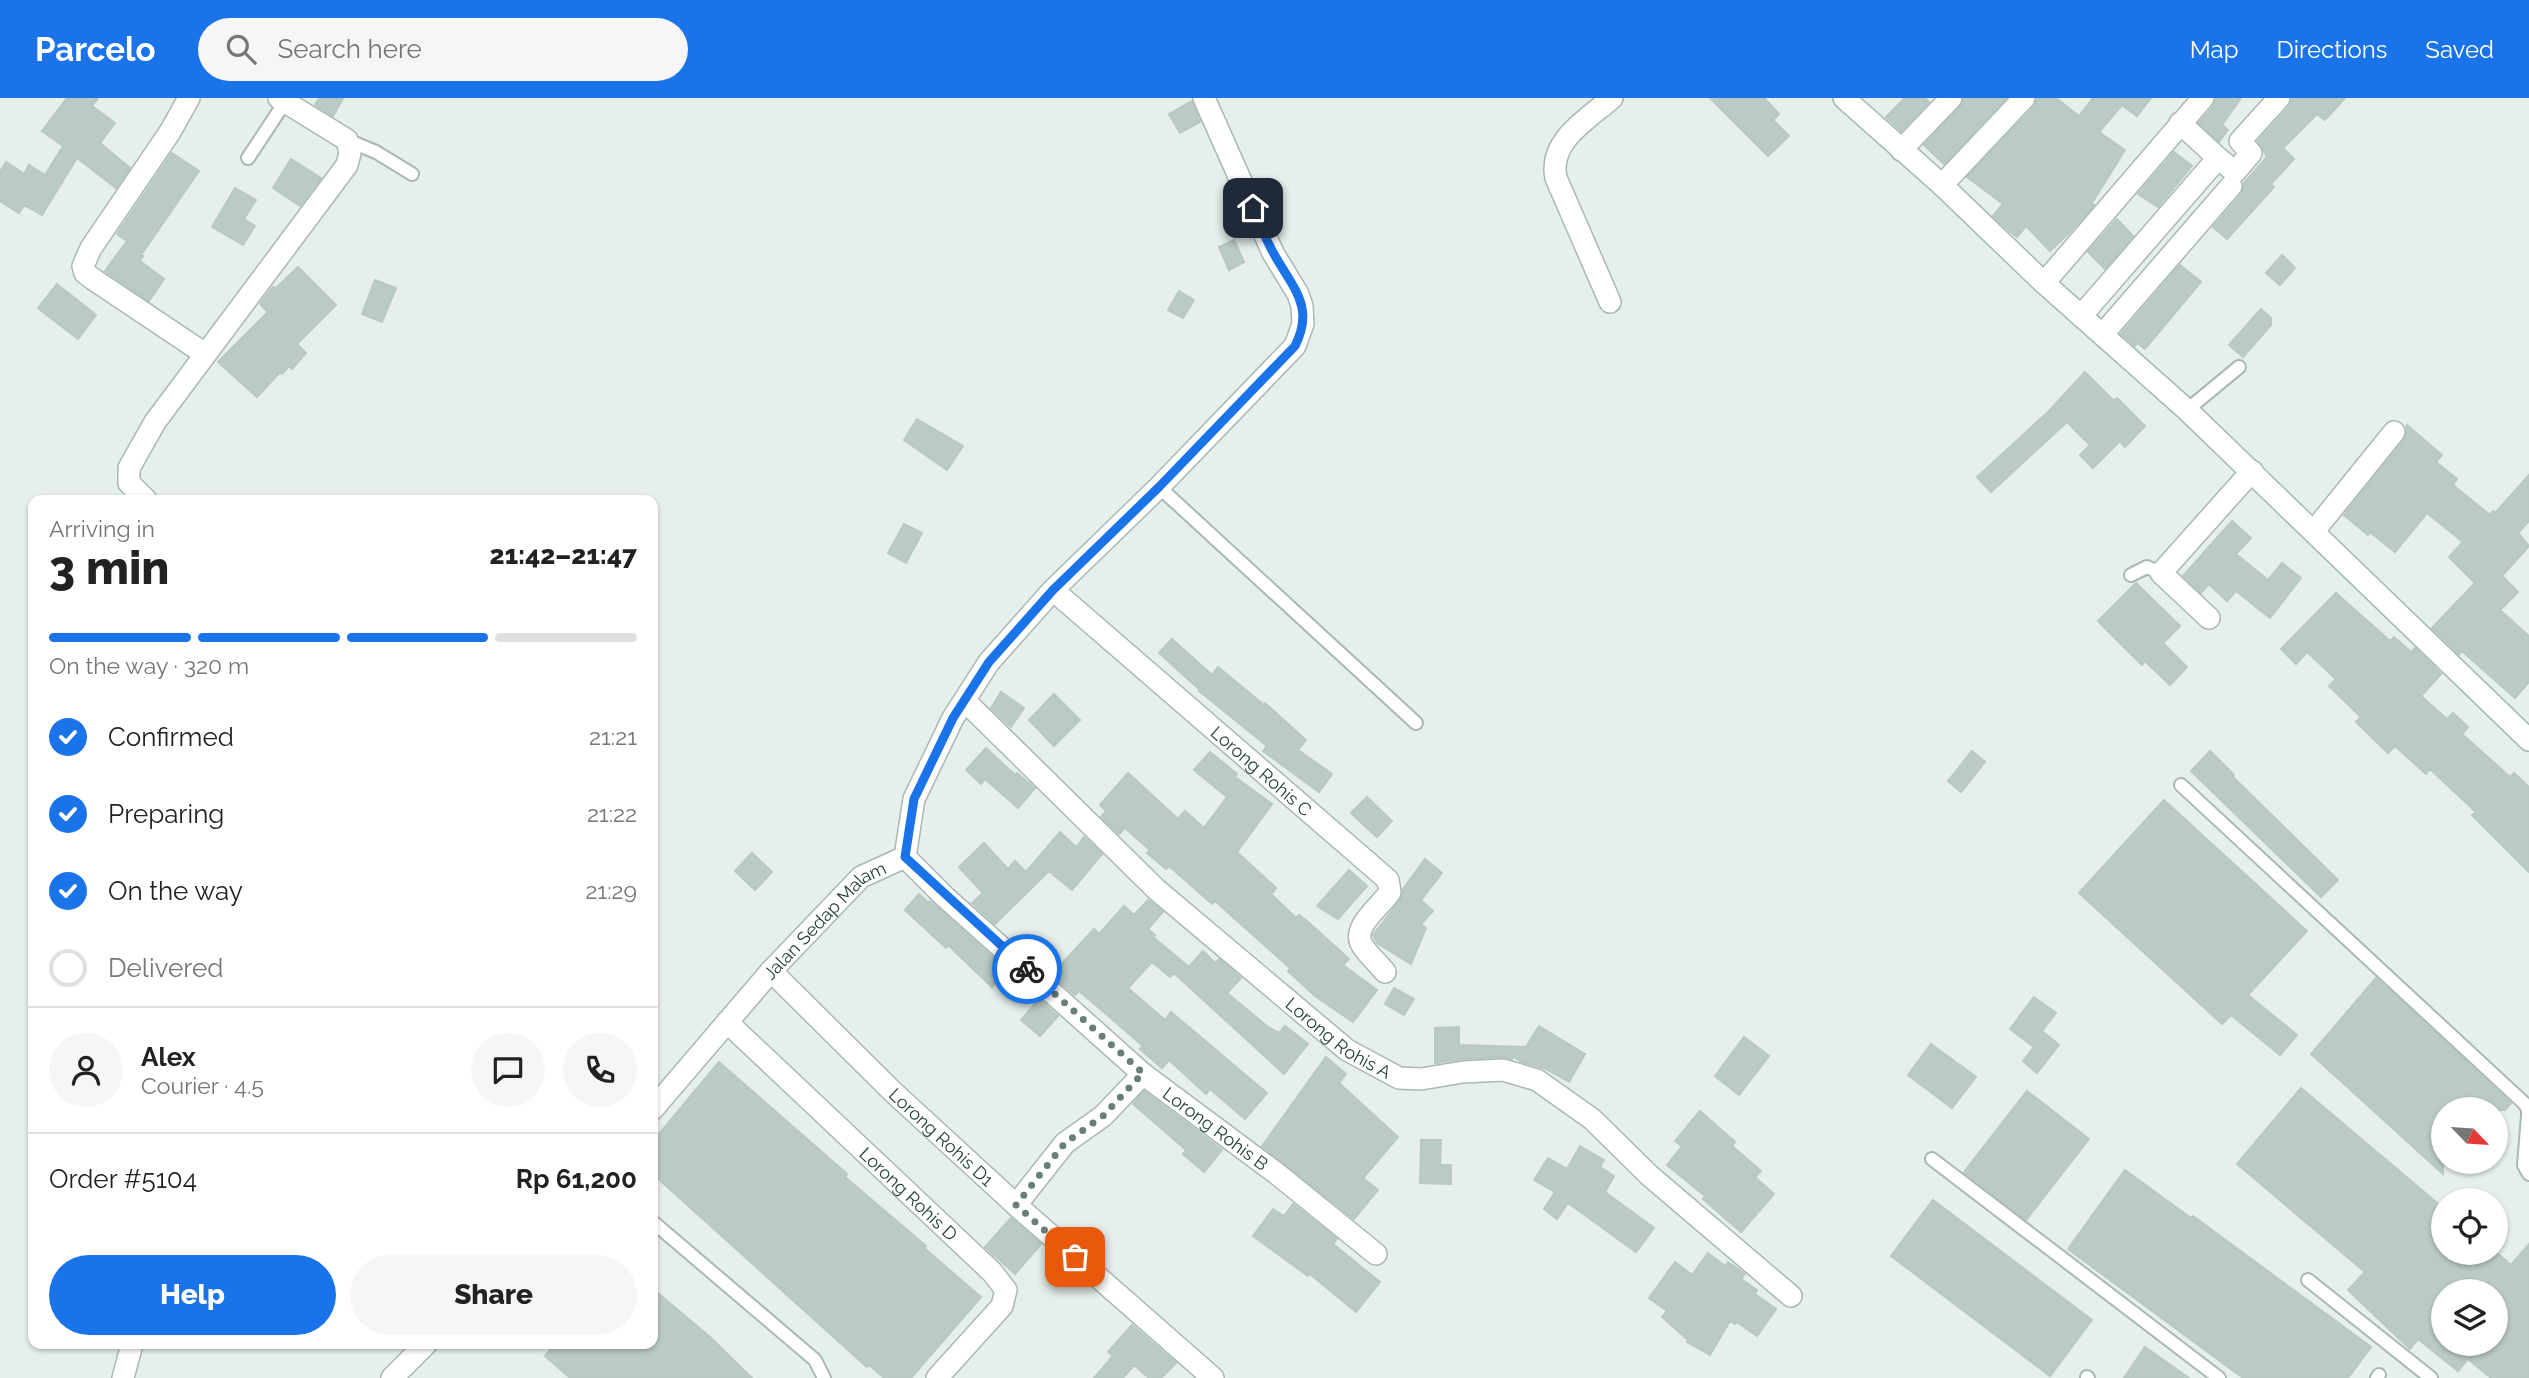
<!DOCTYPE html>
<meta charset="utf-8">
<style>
:root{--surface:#fff;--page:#f6f6f6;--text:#222;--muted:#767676;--line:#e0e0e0;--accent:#1a73e8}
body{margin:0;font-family:Raleway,sans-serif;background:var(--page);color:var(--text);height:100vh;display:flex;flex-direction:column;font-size:26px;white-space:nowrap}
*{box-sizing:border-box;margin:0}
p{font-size:23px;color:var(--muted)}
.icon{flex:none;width:38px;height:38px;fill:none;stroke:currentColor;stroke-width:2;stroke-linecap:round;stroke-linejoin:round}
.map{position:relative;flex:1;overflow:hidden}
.side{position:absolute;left:28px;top:397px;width:630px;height:854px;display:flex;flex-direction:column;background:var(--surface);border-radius:14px;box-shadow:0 2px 5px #0004}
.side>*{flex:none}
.needle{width:46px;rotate:115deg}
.fabs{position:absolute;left:2431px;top:999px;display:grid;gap:14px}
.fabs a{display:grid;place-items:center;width:77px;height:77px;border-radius:50%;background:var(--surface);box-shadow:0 2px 5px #0004;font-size:35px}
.pin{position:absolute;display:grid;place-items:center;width:60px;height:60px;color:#fff;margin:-30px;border-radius:14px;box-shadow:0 4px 10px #0006}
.courier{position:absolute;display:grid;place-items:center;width:70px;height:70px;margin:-35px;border:5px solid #1a73e8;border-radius:50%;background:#fff;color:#222;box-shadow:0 2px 9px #0007}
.head em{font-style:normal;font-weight:800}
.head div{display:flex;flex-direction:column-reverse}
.head{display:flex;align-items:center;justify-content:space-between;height:119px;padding:0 21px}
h1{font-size:46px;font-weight:800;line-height:52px}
.bar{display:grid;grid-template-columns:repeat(4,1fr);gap:10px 7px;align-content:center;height:84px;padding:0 21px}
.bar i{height:9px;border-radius:5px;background:var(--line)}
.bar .current{background:var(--accent)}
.bar p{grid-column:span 4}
.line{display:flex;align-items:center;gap:18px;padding:0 21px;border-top:2px solid var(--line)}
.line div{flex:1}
.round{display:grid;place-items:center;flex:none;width:74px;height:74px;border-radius:37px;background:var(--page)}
ol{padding:0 21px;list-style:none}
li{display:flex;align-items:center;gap:21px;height:77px}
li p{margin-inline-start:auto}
li .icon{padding:7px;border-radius:50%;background:var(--accent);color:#fff;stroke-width:4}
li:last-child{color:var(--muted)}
li i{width:38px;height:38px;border:4px solid var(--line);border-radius:50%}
.action{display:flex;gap:14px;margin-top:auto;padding:14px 21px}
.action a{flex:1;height:80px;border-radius:42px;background:var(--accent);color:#fff;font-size:28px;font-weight:800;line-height:80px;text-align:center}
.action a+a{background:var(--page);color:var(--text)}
header{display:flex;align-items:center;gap:42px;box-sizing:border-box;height:98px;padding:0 35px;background:var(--accent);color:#fff}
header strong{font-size:33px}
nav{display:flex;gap:38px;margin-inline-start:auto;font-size:24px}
.search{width:490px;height:63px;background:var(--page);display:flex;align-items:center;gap:18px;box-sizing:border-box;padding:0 24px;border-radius:38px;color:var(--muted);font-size:26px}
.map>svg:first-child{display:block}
</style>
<header>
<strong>Parcelo</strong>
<div class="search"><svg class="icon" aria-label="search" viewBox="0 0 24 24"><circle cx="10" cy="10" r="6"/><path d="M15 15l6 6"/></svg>Search here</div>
<nav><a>Map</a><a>Directions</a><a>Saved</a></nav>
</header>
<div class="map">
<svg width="2529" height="1280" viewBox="0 0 2529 1280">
<rect width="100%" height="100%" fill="#e6efeb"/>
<path fill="#bbcac4" stroke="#b8c9c2" stroke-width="2" fill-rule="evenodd" d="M67 0H98L92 8 115 25 100 45 130 70 116 90 77 60 42 117 24 107 19 115 0 103V74L6 64 24 76 29 67 45 77 63 48 42 33Z
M319 0H343L333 18 315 7Z
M1710 0H1764L1779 16 1773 22 1789 38 1768 58Z
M1905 0H1925L1929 4 1901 33 1886 19Z
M1964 0H2006L1944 66 1924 47 1960 9Z
M2037 0H2056L2079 18 2093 0H2151L2137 18 2122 7 2099 34 2125 52 2092 105 2094 107 2070 134 2050 153 2026 128 2017 139 1999 124 1993 118 2003 106 1967 79 2034 9Z
M2216 0H2241L2222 27 2228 32 2219 44 2199 25 2213 9Z
M2292 0H2345L2325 22 2317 16 2283 50 2294 61 2271 86 2274 89 2227 141 2213 129 2241 97 2244 85 2267 59 2258 43 2289 9Z
M1192 3 1200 24 1180 35 1169 16Z
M2174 54 2192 68 2158 109 2138 96Z
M172 55 199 73 141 157 143 158 140 163 164 181 149 203 105 173 127 143 117 136Z
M291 61 321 80 300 108 273 90Z
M235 90 256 102 244 121 255 128 243 147 212 129Z
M2117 121 2133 138 2105 171 2088 154Z
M1234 142 1244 164 1229 172 1219 149Z
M2282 157 2295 170 2280 187 2266 175Z
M2180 167 2201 184 2145 251 2137 245 2135 248 2121 236Z
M298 169 336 207 297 246 306 255 292 271 289 268 282 276 280 274 257 299 218 264 268 214 260 206 273 189 276 190Z
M375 182 396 190 382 224 362 216Z
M57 186 96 217 78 241 38 210Z
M1179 193 1194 202 1183 220 1168 212Z
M2261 211 2271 220V227L2243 259 2229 247Z
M2085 274 2114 303 2117 300 2145 328 2125 349 2120 343 2093 370 2080 357 2090 347 2067 324 1991 394 1977 379 2048 314Z
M917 321 963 348 947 372 904 342Z
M2407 327 2442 357 2436 364 2457 381 2453 387 2490 417 2493 413 2495 415 2529 377V423L2518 435 2529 448 2502 478 2518 494 2500 512 2529 538V584L2515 600 2462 553 2459 556 2432 530 2475 485 2449 459 2463 444 2427 415 2395 454 2370 434 2368 437 2344 417 2404 342Z
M2232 423 2251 440 2236 456 2268 482 2282 465 2301 480 2270 520 2236 493 2227 503 2209 486 2201 495 2183 478Z
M904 426 922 435 906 465 888 455Z
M2136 485 2180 528 2163 545 2187 569 2170 587 2145 563 2142 567 2098 523Z
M2336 495 2390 543 2394 539 2411 554 2415 550 2441 576 2421 598 2447 621 2453 615 2468 629 2462 636 2510 679 2514 675 2529 689V774L2472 717 2476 714 2430 671 2426 676 2395 648 2388 655 2356 624 2361 619 2329 588 2336 581 2307 554 2296 566 2281 551Z
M1172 541 1212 577 1218 569 1264 607 1265 605 1306 642 1298 652 1332 676 1319 694 1263 653 1267 648 1199 593 1200 592 1159 555Z
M1001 594 1024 610 1011 629 991 610Z
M1054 596 1080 622 1054 648 1029 622Z
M986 650 1015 677 1017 675 1035 690 1018 710 985 681 981 686 966 672Z
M1972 653 1985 664 1961 694 1948 683Z
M2210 653 2234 677 2233 679 2338 782 2321 799 2191 673Z
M1210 654 1237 676 1235 679 1272 706 1237 754 1276 790 1271 796 1296 820 1299 817 1306 822 1349 861 1343 867 1377 892 1353 924 1315 898 1288 873 1290 870 1215 803 1212 806 1169 768 1166 771 1147 755 1150 752 1125 730 1119 736 1101 719 1106 713 1100 707 1128 675 1178 721 1185 713 1204 730 1227 699 1194 672Z
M1367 699 1392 723 1377 739 1351 715Z
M2164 702 2307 833 2248 897 2297 937 2280 957 2231 917 2222 926 2079 795Z
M1060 734 1076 749 1084 739 1102 756 1072 792 1049 773 995 826 972 805 983 795 959 769 984 745 1008 771 1015 763 1026 774Z
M752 755 772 774 755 792 735 773Z
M1425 761 1442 775 1421 802 1433 813 1421 826 1426 830 1411 866 1377 845 1373 837 1400 802 1403 791Z
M1349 772 1367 788 1338 821 1317 808Z
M919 796 929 805 930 803 1007 872 992 889 948 847 946 850 905 812Z
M1148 802 1163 814 1148 831 1155 837 1153 839 1189 869 1203 853 1215 865 1219 861 1241 880 1227 895 1268 929 1279 935 1285 928 1308 946 1284 976 1174 875 1170 879 1152 864 1128 890 1165 922 1171 914 1267 995 1245 1021 1210 991 1206 996 1169 962 1162 970 1140 951 1143 948 1105 915 1079 893 1075 897 1056 881 1062 874 1058 870 1094 831 1099 836 1124 808 1134 817Z
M2376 880 2511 1005 2505 1012H2443V1076L2311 956Z
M1394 890 1414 901 1404 917 1385 906Z
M2034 899 2056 915 2042 933 2059 947 2037 975 2023 963 2034 949 2010 931Z
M1039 901 1058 918 1040 938 1021 922Z
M1539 928 1585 956 1569 984 1544 970 1522 964 1512 958V961L1502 959 1462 961 1435 965V930L1459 929V947L1526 949Z
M1744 939 1769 958 1739 997 1715 978Z
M1931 946 1976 979 1952 1010 1908 977Z
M1326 959 1346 976 1339 985 1398 1039 1363 1080 1378 1092 1354 1121 1262 1048Z
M719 964 847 1076 845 1079 926 1148 924 1150 981 1199 911 1280H884L869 1267 867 1269 653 1076V1043Z
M2301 990 2443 1110V1155H2497L2511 1167 2529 1146V1280H2491L2468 1261 2458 1273 2418 1241 2410 1251 2348 1192 2365 1174 2237 1066ZM2443 1194H2496V1246H2443Z
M1144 993 1222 1052 1204 1074 1183 1056 1186 1052 1133 1006Z
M2027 993 2089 1041 2026 1122 1964 1074Z
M1700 1013 1735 1044 1732 1048 1761 1073 1755 1079 1774 1096 1741 1134 1703 1101 1705 1098 1667 1067 1682 1048 1675 1043Z
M1421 1042H1441L1440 1067H1451V1086L1420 1085Z
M1580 1048 1604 1062 1600 1069 1614 1078 1605 1094 1654 1130 1636 1154 1568 1105 1557 1121 1544 1111 1555 1094 1534 1082 1548 1060 1567 1071Z
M2125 1072 2191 1120 2193 1118 2371 1249 2348 1280H2243L2068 1151Z
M1933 1102 2092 1222 2050 1278 1891 1158Z
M1293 1106 1337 1141 1333 1146 1380 1184 1356 1214 1310 1176 1308 1178 1253 1138 1273 1111 1284 1118Z
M1011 1120 1041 1146 1015 1176 985 1149Z
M1708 1155 1725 1168 1728 1164 1741 1173 1745 1176 1741 1181 1757 1192 1755 1196 1776 1211 1757 1238 1737 1224 1735 1226 1730 1223 1710 1257 1687 1244 1688 1242 1662 1219 1667 1213 1649 1200 1675 1164 1692 1177Z
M653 1191 710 1239 752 1280H570L545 1258 555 1246H653Z
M1132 1227 1176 1265 1161 1280H1149L1134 1267 1123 1280H1094L1113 1258 1108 1254Z
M2145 1249 2189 1280H2124Z"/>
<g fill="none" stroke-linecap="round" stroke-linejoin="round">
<g stroke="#a8b8b2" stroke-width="16">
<path id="lane" d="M347 42 376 54 412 76
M248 60 285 4
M2187 312 2239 269
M1159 389 1416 625
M2131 477 2147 469 2161 475
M2181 687 2524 1005 2528 1011V1018L2524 1067 2529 1076
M1932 1061 2219 1280
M653 1124 815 1262 824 1280
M2308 1182 2431 1280
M2087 1279 2088 1280
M2377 1280 2379 1277"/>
</g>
<g stroke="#a8b8b2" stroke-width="24">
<g id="street">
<path d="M189 0 170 34 91 150 83 168 85 175 93 181 205 256"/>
<path d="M1901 52 1951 0"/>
<path d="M2218 60 2235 74 2251 55 2240 43 2279 0"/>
<path d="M1942 87 2024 0"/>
<path d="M2044 185 2203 0"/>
<path d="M1610 204 1556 80C1548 43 1588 21 1612 0"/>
<path d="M2081 218 2218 60 2180 25"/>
<path d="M2103 236 2231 88"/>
<path d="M146 402 129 385V370L155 324 347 67 350 55 347 42 279 0"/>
<path d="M2314 433 2394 334"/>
<path id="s1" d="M1053 492 1388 782 1390 794C1381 808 1351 829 1362 847 1368 857 1378 865 1385 874"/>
<path d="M2209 520 2161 475 2252 373"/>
<path id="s2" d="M965 603 1157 792 1347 952 1399 980 1421 981 1463 974 1503 972 1537 982 1592 1021 1650 1078 1791 1198"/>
<path id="s3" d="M905 759 945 799 1143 976 1276 1075 1376 1156"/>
<path id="s4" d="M771 873 892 993 1016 1107 1213 1280"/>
<path id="s5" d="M727 924 992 1174 1006 1192 1002 1208 937 1280"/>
<path id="s6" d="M653 1011 771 873 861 779 905 759 914 701 953 620 989 564 1053 492 1159 389 1295 248 1303 226 1302 208 1298 196 1273 155 1204 0"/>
<path d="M1016 1107 1065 1045 1103 1018 1143 976"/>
<path d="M123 1280 132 1246"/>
<path d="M392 1280 426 1246"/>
</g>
</g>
<g stroke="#a4bbb3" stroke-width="24">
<path id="secondary" d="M1844 0 1942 87 2044 185 2187 312 2529 642"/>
</g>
<use href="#lane" stroke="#fff" stroke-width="12"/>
<use href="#street" stroke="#fff" stroke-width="21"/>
<use href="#secondary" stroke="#fff" stroke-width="21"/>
</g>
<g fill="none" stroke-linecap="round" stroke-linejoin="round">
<path stroke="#687f78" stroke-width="7" stroke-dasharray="0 12.6" d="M1027 871 1143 975 1103 1018 1065 1045 1016 1107 1075 1159"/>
<path stroke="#1a73e8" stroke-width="9" d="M1027 871 905 759 914 701 953 620 989 564 1053 492 1159 389 1295 248C1315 209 1293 190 1274 156 1266 142 1260 126 1253 110"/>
</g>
<g text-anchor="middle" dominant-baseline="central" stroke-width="5" stroke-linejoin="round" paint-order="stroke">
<g font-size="18" fill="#24423a" stroke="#f7fbf9">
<text stroke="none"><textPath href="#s1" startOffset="276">Lorong Rohis C</textPath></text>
<text stroke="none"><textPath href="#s6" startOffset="256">Jalan Sedap Malam</textPath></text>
<text stroke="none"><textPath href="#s2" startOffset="504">Lorong Rohis A</textPath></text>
<text stroke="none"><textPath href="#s3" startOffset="413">Lorong Rohis B</textPath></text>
<text stroke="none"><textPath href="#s4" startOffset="238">Lorong Rohis D1</textPath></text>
<text stroke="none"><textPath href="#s5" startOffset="250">Lorong Rohis D</textPath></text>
</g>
</g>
</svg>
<div class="fabs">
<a><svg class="needle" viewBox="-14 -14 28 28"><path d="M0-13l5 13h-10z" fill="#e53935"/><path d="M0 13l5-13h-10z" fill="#767676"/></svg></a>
<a><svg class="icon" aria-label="locate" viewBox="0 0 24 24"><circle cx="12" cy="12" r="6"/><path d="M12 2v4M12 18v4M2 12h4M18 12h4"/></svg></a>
<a><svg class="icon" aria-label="layers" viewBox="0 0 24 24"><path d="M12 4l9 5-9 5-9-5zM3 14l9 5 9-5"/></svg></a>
</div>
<div class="pin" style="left:1075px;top:1159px;background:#ea580c"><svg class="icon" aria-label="bag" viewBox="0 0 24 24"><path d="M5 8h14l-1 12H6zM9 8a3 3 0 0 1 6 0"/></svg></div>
<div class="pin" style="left:1253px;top:110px;background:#1f2937"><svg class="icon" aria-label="home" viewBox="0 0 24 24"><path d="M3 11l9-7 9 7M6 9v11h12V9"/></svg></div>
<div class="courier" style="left:1027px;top:871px"><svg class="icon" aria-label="bike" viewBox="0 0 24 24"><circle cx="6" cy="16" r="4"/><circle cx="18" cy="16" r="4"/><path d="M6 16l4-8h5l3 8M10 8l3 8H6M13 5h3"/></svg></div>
<section class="side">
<div class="head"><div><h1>3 min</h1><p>Arriving in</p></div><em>21:42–21:47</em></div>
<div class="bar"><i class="current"></i><i class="current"></i><i class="current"></i><i></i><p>On the way · 320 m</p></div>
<ol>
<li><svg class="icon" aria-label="check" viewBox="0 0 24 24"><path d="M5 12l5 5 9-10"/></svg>Confirmed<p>21:21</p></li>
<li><svg class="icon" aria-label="check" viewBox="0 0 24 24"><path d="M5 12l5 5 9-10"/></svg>Preparing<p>21:22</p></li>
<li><svg class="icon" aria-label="check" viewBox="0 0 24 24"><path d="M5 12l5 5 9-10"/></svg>On the way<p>21:29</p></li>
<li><i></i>Delivered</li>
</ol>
<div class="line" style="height:126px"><a class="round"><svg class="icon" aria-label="person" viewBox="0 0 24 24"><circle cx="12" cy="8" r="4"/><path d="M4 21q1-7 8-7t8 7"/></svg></a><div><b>Alex</b><p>Courier · 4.5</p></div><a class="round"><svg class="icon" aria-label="chat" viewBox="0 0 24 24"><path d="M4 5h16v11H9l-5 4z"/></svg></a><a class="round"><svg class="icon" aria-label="phone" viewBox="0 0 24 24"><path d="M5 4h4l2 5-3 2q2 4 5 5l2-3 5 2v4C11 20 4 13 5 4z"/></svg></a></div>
<div class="line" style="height:91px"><div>Order #5104</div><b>Rp 61,200</b></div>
<div class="action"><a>Help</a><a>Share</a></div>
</section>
</div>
